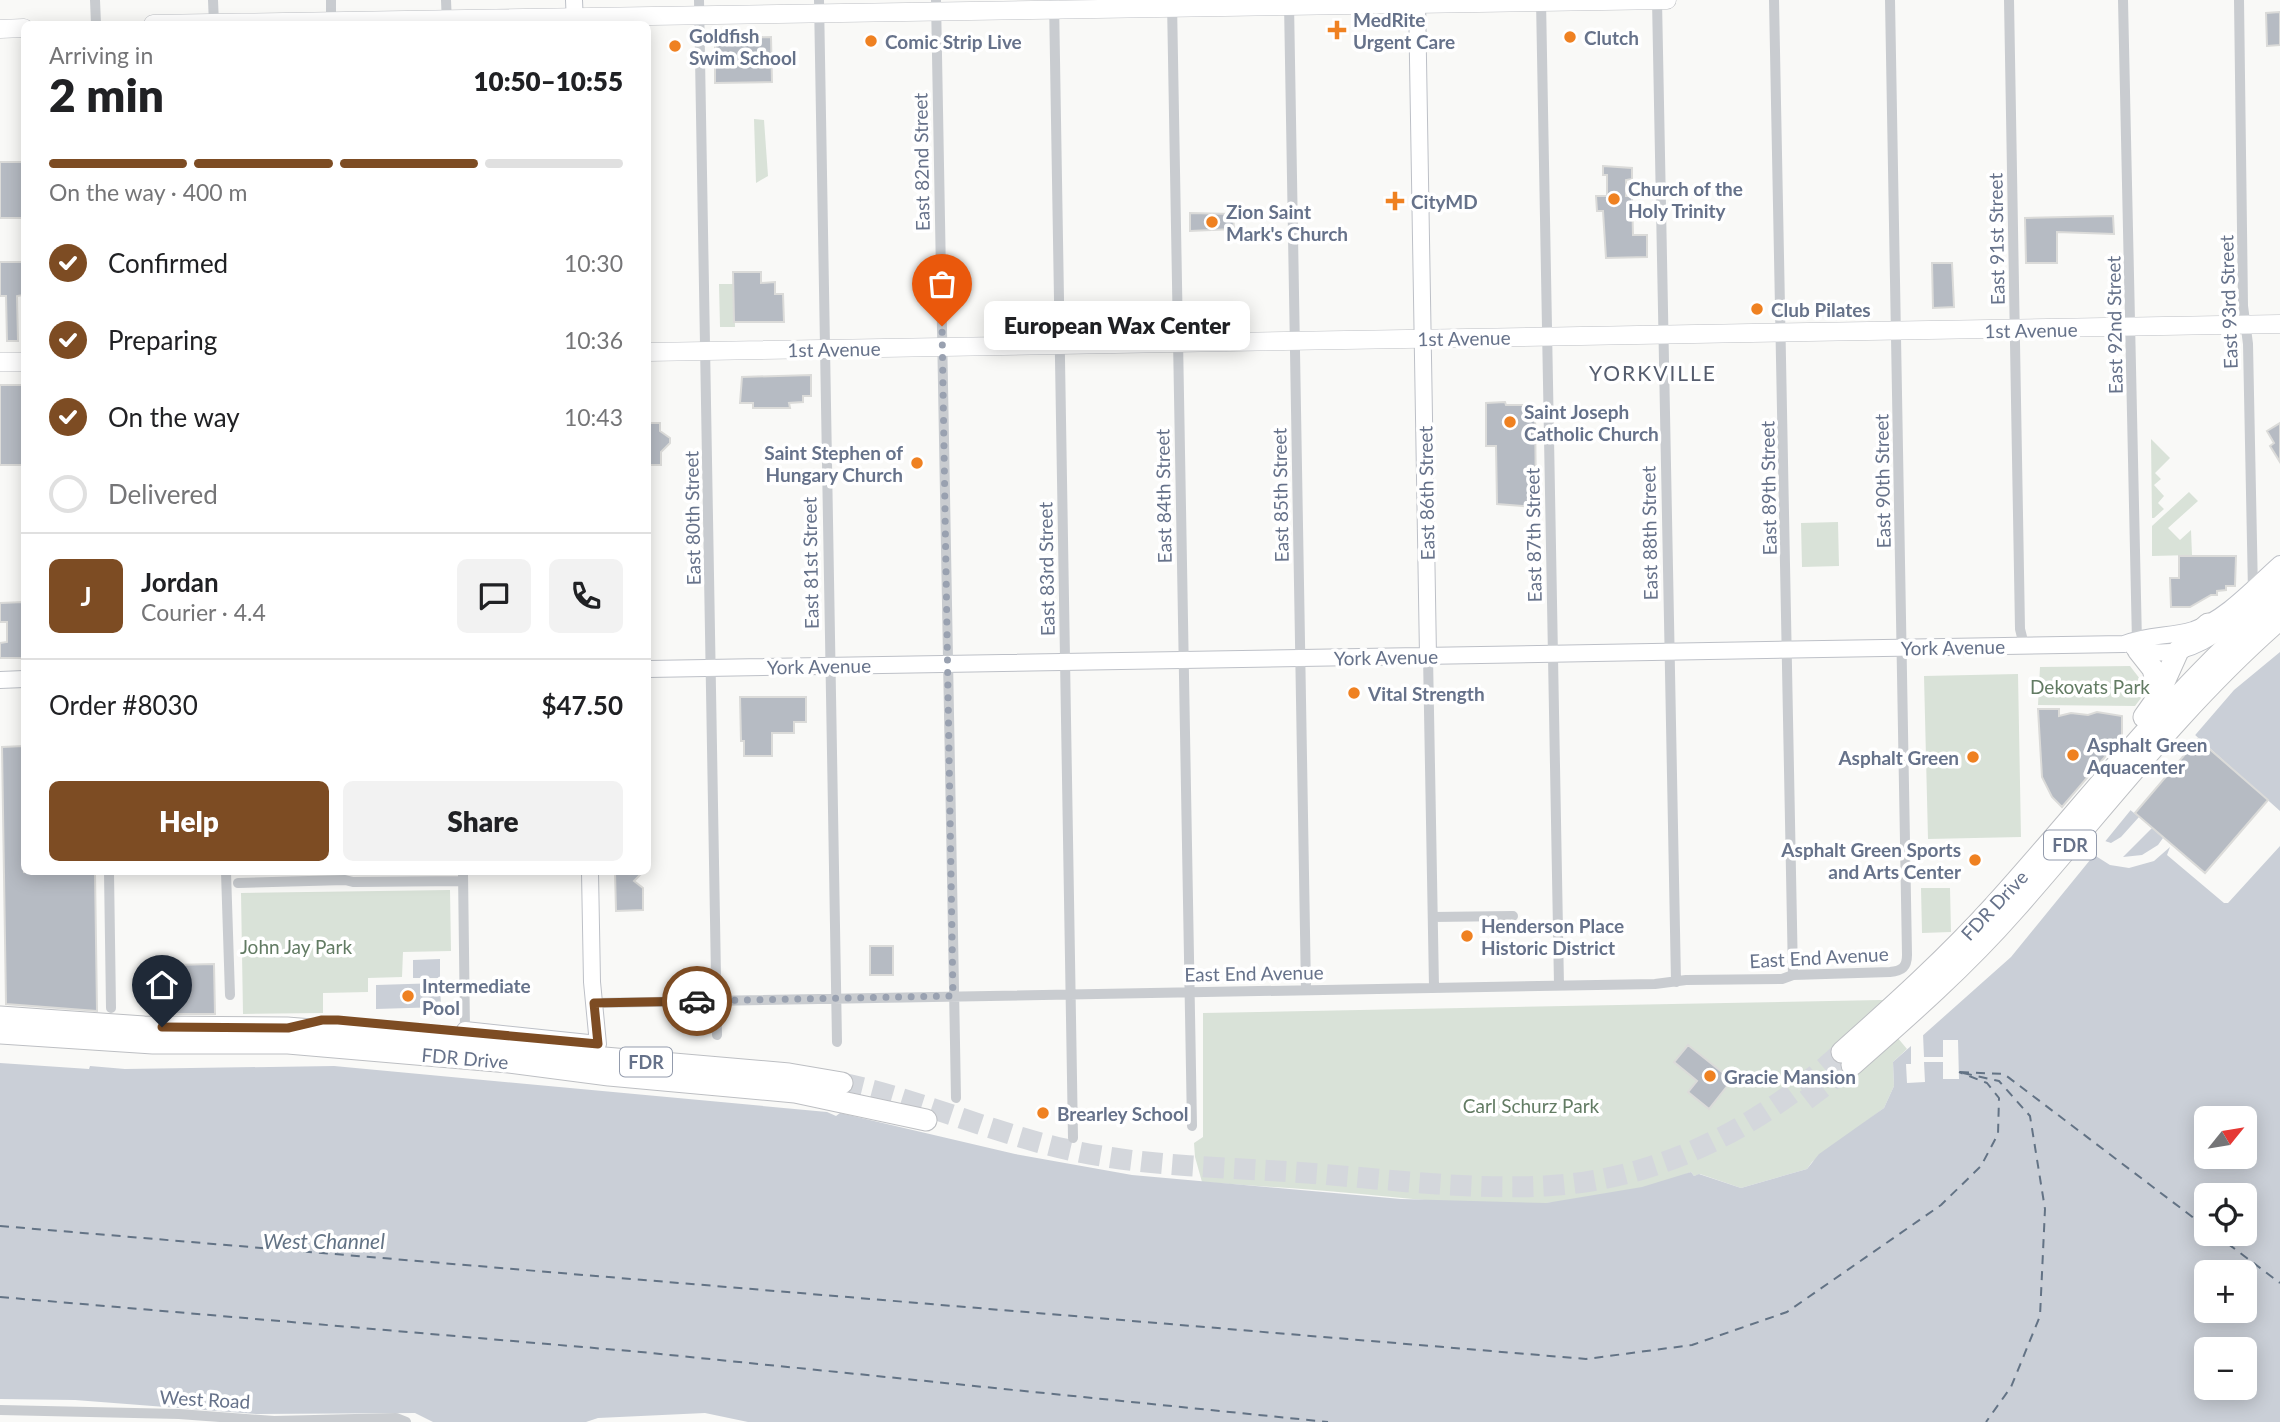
<!DOCTYPE html>
<meta charset="utf-8">
<style>
:root{--surface:#fff;--page:#f2f2f2;--text:#202124;--muted:#757577;--line:#e0e0e0;--accent:#7d4c23}
body{margin:0;font-family:Lato,sans-serif;background:var(--page);color:var(--text);height:100vh;display:flex;flex-direction:column;font-size:26px;white-space:nowrap}
*{box-sizing:border-box;margin:0}
p{font-size:23px;color:var(--muted)}
.icon{flex:none;width:38px;height:38px;fill:none;stroke:currentColor;stroke-width:2;stroke-linecap:round;stroke-linejoin:round}
.map{position:relative;flex:1;overflow:hidden}
.side{position:absolute;left:21px;top:21px;width:630px;height:854px;display:flex;flex-direction:column;background:var(--surface);border-radius:10px;box-shadow:0 4px 18px #0003}
.side>*{flex:none}
.needle{width:46px;rotate:60deg}
.controls{position:absolute;left:2194px;top:1106px;display:grid;gap:14px}
.controls a{display:grid;place-items:center;width:63px;height:63px;border-radius:10px;background:var(--surface);box-shadow:0 4px 18px #0003;font-size:35px}
.pin{position:absolute;display:grid;place-items:center;width:60px;height:60px;color:#fff;margin:-72px -30px;border-radius:50% 50% 50% 0;rotate:-45deg;box-shadow:0 0 7px #0007}
.pin .icon{rotate:45deg}
.courier{position:absolute;display:grid;place-items:center;width:70px;height:70px;margin:-35px;border:5px solid #7d4c23;border-radius:50%;background:#fff;color:#222;box-shadow:0 2px 9px #0007}
.bubble{position:absolute;height:49px;border-radius:10px;background:var(--surface);box-shadow:0 4px 18px #0003;font-size:23px;font-weight:800;line-height:49px;text-align:center}
.summary em{font-style:normal;font-weight:800}
.summary div{display:flex;flex-direction:column-reverse}
.summary{display:flex;align-items:center;justify-content:space-between;height:119px;padding:0 28px}
h1{font-size:46px;font-weight:800;line-height:52px}
.bar{display:grid;grid-template-columns:repeat(4,1fr);gap:10px 7px;align-content:center;height:84px;padding:0 28px}
.bar i{height:9px;border-radius:5px;background:var(--line)}
.bar .current{background:var(--accent)}
.bar p{grid-column:span 4}
.line{display:flex;align-items:center;gap:18px;padding:0 28px;border-top:2px solid var(--line)}
.line div{flex:1}
.round{display:grid;place-items:center;flex:none;width:74px;height:74px;border-radius:10px;background:var(--page)}
ol{padding:0 28px;list-style:none}
li{display:flex;align-items:center;gap:21px;height:77px}
li p{margin-inline-start:auto}
li .icon{padding:7px;border-radius:50%;background:var(--accent);color:#fff;stroke-width:4}
li:last-child{color:var(--muted)}
li i{width:38px;height:38px;border:4px solid var(--line);border-radius:50%}
.cta{display:flex;gap:14px;margin-top:auto;padding:14px 28px}
.cta a{flex:1;height:80px;border-radius:10px;background:var(--accent);color:#fff;font-size:28px;font-weight:800;line-height:80px;text-align:center}
.cta a+a{background:var(--page);color:var(--text)}
.map>svg:first-child{display:block}
</style>
<div class="map">
<svg width="2280" height="1422" viewBox="0 0 2280 1422">
<rect width="100%" height="100%" fill="#f9f9f7"/>
<path fill="#d9e2d8" d="M754 119 764 120 768 176 756 183Z
M719 284H734L735 327H720Z
M2151 439 2170 458 2155 473 2161 479 2154 485 2164 496 2158 503 2164 509 2154 518H2152Z
M2189 492 2198 501 2168 528 2180 540 2191 530 2192 555 2152 556V526Z
M1838 522 1839 566 1802 567 1801 523Z
M2130 666 2140 679 2141 698 2135 706 2038 705 2040 667Z
M2018 674 2021 837 1928 839 1924 676Z
M1950 888 1951 932 1922 933 1921 888Z
M450 890 451 951 403 952 402 977 368 978V992L323 993V1013L243 1014 241 893Z
M1881 1000H1886L1897 1037 1907 1049 1893 1062 1894 1086 1884 1108 1812 1162 1807 1169 1741 1188 1700 1174 1694 1176 1691 1172C1591 1216 1467 1205 1361 1194 1308 1189 1255 1186 1202 1182L1195 1157 1194 1143 1203 1137V1013Z"/>
<path fill="#cacfd7" fill-rule="evenodd" d="M2280 652V1422H748L705 1413 598 1418 586 1422H433L415 1413 256 1414 75 1400 0 1399V1063L89 1069 90 1066 125 1069 334 1066 827 1112 836 1116 840 1113 1015 1154 1132 1175 1401 1199 1546 1203 1642 1187 1691 1172 1694 1176 1699 1174 1741 1188 1807 1169 1819 1154 1884 1108 1894 1086 1893 1062 2011 957 2134 806 2234 690ZM2207 1118H2245V1157H2207ZM2207 1195H2245V1234H2207ZM2207 1272H2245V1311H2207ZM2207 1349H2245V1388H2207Z
M440 959V978H413V960Z
M440 983 441 1007 376 1009V985Z"/>
<path fill="#f9f9f7" fill-rule="evenodd" d="M2194 734 2280 811V846L2228 903H2224L2167 855 2170 847 2154 861 2129 868 2110 865 2091 853 2102 840 2111 843 2121 837 2139 817 2129 809ZM2152 828 2163 838 2158 845 2142 855 2123 857Z
M1923 1034 1924 1057H1943V1040H1958L1959 1079H1943V1062H1924L1925 1082 1907 1083 1906 1064H1911V1045Z"/>
<g fill="none" stroke-linecap="round" stroke-linejoin="round">
<path stroke="#637385" stroke-width="2" stroke-dasharray="9 7" stroke-linecap="butt" d="M1960 1072 2004 1074 2207 1228
M1963 1073 1999 1081 2030 1116 2045 1209 2040 1316 2011 1387 1986 1422
M0 1226 1586 1359 1692 1345 1787 1312 1941 1205 1981 1166 1998 1134 1999 1098 1987 1083 1959 1072
M2215 1234 2280 1283
M0 1297 641 1352 1328 1422"/>
</g>
<path fill="#b6bbc3" stroke="#dbdbd9" stroke-width="2" d="M2280 12V45L2267 46 2266 13Z
M771 37 772 82 715 83V38Z
M0 162H24V218H0Z
M1603 166 1632 168V179L1626 180V196H1632L1633 235H1647V257L1606 258 1603 211H1597L1596 196H1607V175H1603Z
M1190 213 1233 214 1234 229 1190 231Z
M2113 216 2114 234 2057 232V263H2026L2025 218Z
M0 262H24V295L17 296 18 341H7L6 296H0Z
M1932 263H1952L1954 307 1933 308Z
M733 272H761V283L775 282V294H783L784 322H734Z
M811 375V396H803V402L789 403 790 408H753V403H740L742 377Z
M0 385H24V465H0Z
M1505 402 1506 405H1535L1536 507 1497 504 1496 446H1486V403Z
M648 423H660V431L670 438V443L661 452V465H648Z
M2280 423V462L2270 446 2274 443 2267 431Z
M2179 556H2236L2235 586H2226V590L2217 591V595H2211L2190 607H2171L2170 578H2179Z
M24 602V658H0V643L7 642V622H0V603Z
M740 697H806V722H794V733H772V756H744V741H741Z
M2038 709H2059V716L2071 713 2088 715 2097 712 2122 716V737L2062 807 2052 797 2042 777Z
M2198 739 2268 800 2205 873 2135 813Z
M24 746V872H95L97 1011 6 1004 2 747Z
M615 872H643L634 881 643 888V910L616 911Z
M870 946H893V975H870Z
M214 964 215 1014H173V965Z
M1688 1045 1732 1080 1709 1109 1688 1092 1697 1081 1674 1062Z"/>
<g fill="none" stroke-linecap="round" stroke-linejoin="round">
<path stroke="#d4d7dc" stroke-width="21" stroke-dasharray="21 10" stroke-linecap="butt" d="M842 1083C918 1099 990 1132 1065 1149 1144 1167 1227 1167 1307 1173 1386 1179 1466 1190 1545 1186 1659 1180 1759 1128 1842 1052
M1806 1100 1852 1065"/>
<g stroke="#bdc0c7" stroke-width="18">
<path id="secondary" d="M574 0 575 24
M1417 0 1428 656
M2133 647C2193 671 2240 613 2280 579
M648 669 2124 644C2149 634 2170 637 2193 630 2226 619 2254 587 2280 564
M0 680 24 679
M465 1030 598 1044 592 982 590 872"/>
</g>
<g stroke="#bec0c5" stroke-width="19">
<path id="primary" d="M153 24 1667 0
M0 29 24 28
M648 352 2280 324
M0 362H24"/>
</g>
<g stroke="#bdbfc3" stroke-width="23">
<path id="highway" d="M2138 650 2153 669 2159 693
M2144 717 2156 700 2178 651 2208 624
M0 1017 144 1027 287 1028 521 1047 593 1057 789 1074 842 1083
M0 1033 153 1043H288L509 1062 609 1075 795 1092 926 1120
M1842 1052C1895 1005 1948 957 1995 905 2089 801 2173 689 2280 598
M1852 1065C1908 1016 1965 966 2014 910 2101 812 2180 706 2280 619"/>
</g>
<path stroke="#c9ccd0" stroke-width="10" d="M95 0 96 24
M213 0 214 24
M331 0V24
M446 0 447 24
M699 0 717 1035
M819 0 837 1042
M936 0 956 1098
M1054 0 1073 1138
M1541 0 1559 985
M1657 0 1676 982
M1774 0 1793 975
M2009 0 2020 629 2024 645
M2123 0 2137 643
M2239 0 2243 306 2248 344 2253 592
M1172 2 1192 1126
M1289 3 1306 990
M1428 656 1434 987
M109 872 111 1008
M226 872 230 995
M463 872 465 1030
M238 883 345 880 353 882 463 881
M1433 917 1513 916
M594 1003 1655 984 1686 980 1782 979 1793 975 1890 972C1902 971 1907 967 1907 955L1890 0
M0 1410 179 1414 274 1421 396 1418 406 1422"/>
<use href="#secondary" stroke="#fff" stroke-width="16"/>
<use href="#primary" stroke="#fff" stroke-width="18"/>
<use href="#highway" stroke="#fff" stroke-width="21"/>
</g>
<g fill="none" stroke-linecap="round" stroke-linejoin="round">
<path stroke="#99a1b0" stroke-width="7" stroke-dasharray="0 12.6" d="M697 1001 953 996 942 326"/>
<path stroke="#7d4c23" stroke-width="9" d="M162 1027 288 1028 322 1020H338L598 1044 594 1003 697 1001"/>
</g>
<g fill="#ef8121" stroke="#fff" stroke-width="2.5">
<path d="M1333.5 19.5h7v7h7v7h-7v7h-7v-7h-7v-7h7z"/>
<circle cx="1570" cy="37" r="7"/>
<circle cx="871" cy="41" r="7"/>
<circle cx="675" cy="46" r="7"/>
<circle cx="1614" cy="199" r="7"/>
<path d="M1391.5 190.5h7v7h7v7h-7v7h-7v-7h-7v-7h7z"/>
<circle cx="1212" cy="222" r="7"/>
<circle cx="1757" cy="309" r="7"/>
<circle cx="1510" cy="422" r="7"/>
<circle cx="917" cy="463" r="7"/>
<circle cx="1354" cy="693" r="7"/>
<circle cx="2073" cy="755" r="7"/>
<circle cx="1973" cy="757" r="7"/>
<circle cx="1975" cy="860" r="7"/>
<circle cx="1467" cy="936" r="7"/>
<circle cx="408" cy="996" r="7"/>
<circle cx="1710" cy="1076" r="7"/>
<circle cx="1043" cy="1113" r="7"/>
</g>
<g text-anchor="middle" dominant-baseline="central" stroke-width="7" stroke-linejoin="round" paint-order="stroke">
<g fill="#fff" stroke="#949cad" stroke-width="2">
<rect x="2044" y="830.5" width="52" height="29" rx="5"/>
<rect x="620" y="1047.5" width="52" height="29" rx="5"/>
</g>
<g font-size="18" font-weight="bold" fill="#66728a">
<text x="2070" y="845">FDR</text>
<text x="646" y="1062">FDR</text>
</g>
<g font-size="19" font-weight="bold" fill="#66728a" stroke="#fff" text-anchor="start">
<text x="1353" y="19">MedRite<tspan x="1353" dy="22">Urgent Care</tspan></text>
<text x="689" y="35">Goldfish<tspan x="689" dy="22">Swim School</tspan></text>
<text x="1584" y="37">Clutch</text>
<text x="885" y="41">Comic Strip Live</text>
<text x="1628" y="188">Church of the<tspan x="1628" dy="22">Holy Trinity</tspan></text>
<text x="1411" y="201">CityMD</text>
<text x="1226" y="211">Zion Saint<tspan x="1226" dy="22">Mark's Church</tspan></text>
<text x="1771" y="309">Club Pilates</text>
<text x="1524" y="411">Saint Joseph<tspan x="1524" dy="22">Catholic Church</tspan></text>
<text x="903" y="452" text-anchor="end">Saint Stephen of<tspan x="903" dy="22">Hungary Church</tspan></text>
<text x="1368" y="693">Vital Strength</text>
<text x="2087" y="744">Asphalt Green<tspan x="2087" dy="22">Aquacenter</tspan></text>
<text x="1959" y="757" text-anchor="end">Asphalt Green</text>
<text x="1961" y="849" text-anchor="end">Asphalt Green Sports<tspan x="1961" dy="22">and Arts Center</tspan></text>
<text x="1481" y="925">Henderson Place<tspan x="1481" dy="22">Historic District</tspan></text>
<text x="422" y="985">Intermediate<tspan x="422" dy="22">Pool</tspan></text>
<text x="1724" y="1076">Gracie Mansion</text>
<text x="1057" y="1113">Brearley School</text>
</g>
<g font-size="19" fill="#66728a" stroke="#fff">
<text transform="translate(921 162) rotate(-91)">East 82nd Street</text>
<text transform="translate(1996 239) rotate(-91)">East 91st Street</text>
<text transform="translate(2228 302) rotate(-92)">East 93rd Street</text>
<text transform="translate(2114 325) rotate(-91)">East 92nd Street</text>
<text transform="translate(2031 330) rotate(-1)">1st Avenue</text>
<text transform="translate(1464 338) rotate(-1)">1st Avenue</text>
<text transform="translate(834 349) rotate(-1)">1st Avenue</text>
<text transform="translate(1882 481) rotate(-91)">East 90th Street</text>
<text transform="translate(1768 488) rotate(-91)">East 89th Street</text>
<text transform="translate(1426 493) rotate(-91)">East 86th Street</text>
<text transform="translate(1280 495) rotate(-91)">East 85th Street</text>
<text transform="translate(1163 496) rotate(-91)">East 84th Street</text>
<text transform="translate(692 518) rotate(-91)">East 80th Street</text>
<text transform="translate(1649 533) rotate(-91)">East 88th Street</text>
<text transform="translate(1533 535) rotate(-91)">East 87th Street</text>
<text transform="translate(810 563) rotate(-91)">East 81st Street</text>
<text transform="translate(1046 569) rotate(-91)">East 83rd Street</text>
<text transform="translate(1953 647) rotate(-1)">York Avenue</text>
<text transform="translate(1386 657) rotate(-1)">York Avenue</text>
<text transform="translate(819 666) rotate(-1)">York Avenue</text>
<text transform="translate(1994 905) rotate(-47)">FDR Drive</text>
<text transform="translate(1819 957) rotate(-3)">East End Avenue</text>
<text transform="translate(1254 973) rotate(-1)">East End Avenue</text>
<text transform="translate(465 1058) rotate(5)">FDR Drive</text>
<text transform="translate(205 1399) rotate(3)">West Road</text>
</g>
<g font-size="19" fill="#627b63" stroke="#fff">
<text x="2090" y="686">Dekovats Park</text>
<text x="296" y="946">John Jay Park</text>
<text x="1531" y="1105">Carl Schurz Park</text>
</g>
<g font-size="21" letter-spacing="2" fill="#555d6e" stroke="#fff">
<text x="1653" y="372">YORKVILLE</text>
</g>
<g font-size="21" font-style="italic" fill="#637385" stroke="#fff">
<text x="324" y="1240">West Channel</text>
</g>
</g>
</svg>
<div class="controls">
<a><svg class="needle" viewBox="-14 -14 28 28"><path d="M0-13l5 13h-10z" fill="#e53935"/><path d="M0 13l5-13h-10z" fill="#757577"/></svg></a>
<a><svg class="icon" aria-label="locate" viewBox="0 0 24 24"><circle cx="12" cy="12" r="6"/><path d="M12 2v4M12 18v4M2 12h4M18 12h4"/></svg></a>
<a>+</a>
<a>−</a>
</div>
<div class="pin" style="left:942px;top:326px;background:#ea580c"><svg class="icon" aria-label="bag" viewBox="0 0 24 24"><path d="M5 8h14l-1 12H6zM9 8a3 3 0 0 1 6 0"/></svg></div>
<div class="pin" style="left:162px;top:1027px;background:#1f2937"><svg class="icon" aria-label="home" viewBox="0 0 24 24"><path d="M3 11l9-7 9 7M6 9v11h12V9"/></svg></div>
<div class="courier" style="left:697px;top:1001px"><svg class="icon" aria-label="car" viewBox="0 0 24 24"><path d="M5 17H2v-5l4-1 3-4h7l3 4 3 1v5h-3M9 17h6M6 11h13"/><circle cx="7" cy="17" r="2"/><circle cx="17" cy="17" r="2"/></svg></div>
<div class="bubble" style="left:984px;top:301px;width:266px">European Wax Center</div>
<section class="side">
<div class="summary"><div><h1>2 min</h1><p>Arriving in</p></div><em>10:50–10:55</em></div>
<div class="bar"><i class="current"></i><i class="current"></i><i class="current"></i><i></i><p>On the way · 400 m</p></div>
<ol>
<li><svg class="icon" aria-label="check" viewBox="0 0 24 24"><path d="M5 12l5 5 9-10"/></svg>Confirmed<p>10:30</p></li>
<li><svg class="icon" aria-label="check" viewBox="0 0 24 24"><path d="M5 12l5 5 9-10"/></svg>Preparing<p>10:36</p></li>
<li><svg class="icon" aria-label="check" viewBox="0 0 24 24"><path d="M5 12l5 5 9-10"/></svg>On the way<p>10:43</p></li>
<li><i></i>Delivered</li>
</ol>
<div class="line" style="height:126px"><b class="round" style="background:var(--accent);color:#fff">J</b><div><b>Jordan</b><p>Courier · 4.4</p></div><a class="round"><svg class="icon" aria-label="chat" viewBox="0 0 24 24"><path d="M4 5h16v11H9l-5 4z"/></svg></a><a class="round"><svg class="icon" aria-label="phone" viewBox="0 0 24 24"><path d="M5 4h4l2 5-3 2q2 4 5 5l2-3 5 2v4C11 20 4 13 5 4z"/></svg></a></div>
<div class="line" style="height:91px"><div>Order #8030</div><b>$47.50</b></div>
<div class="cta"><a>Help</a><a>Share</a></div>
</section>
</div>
